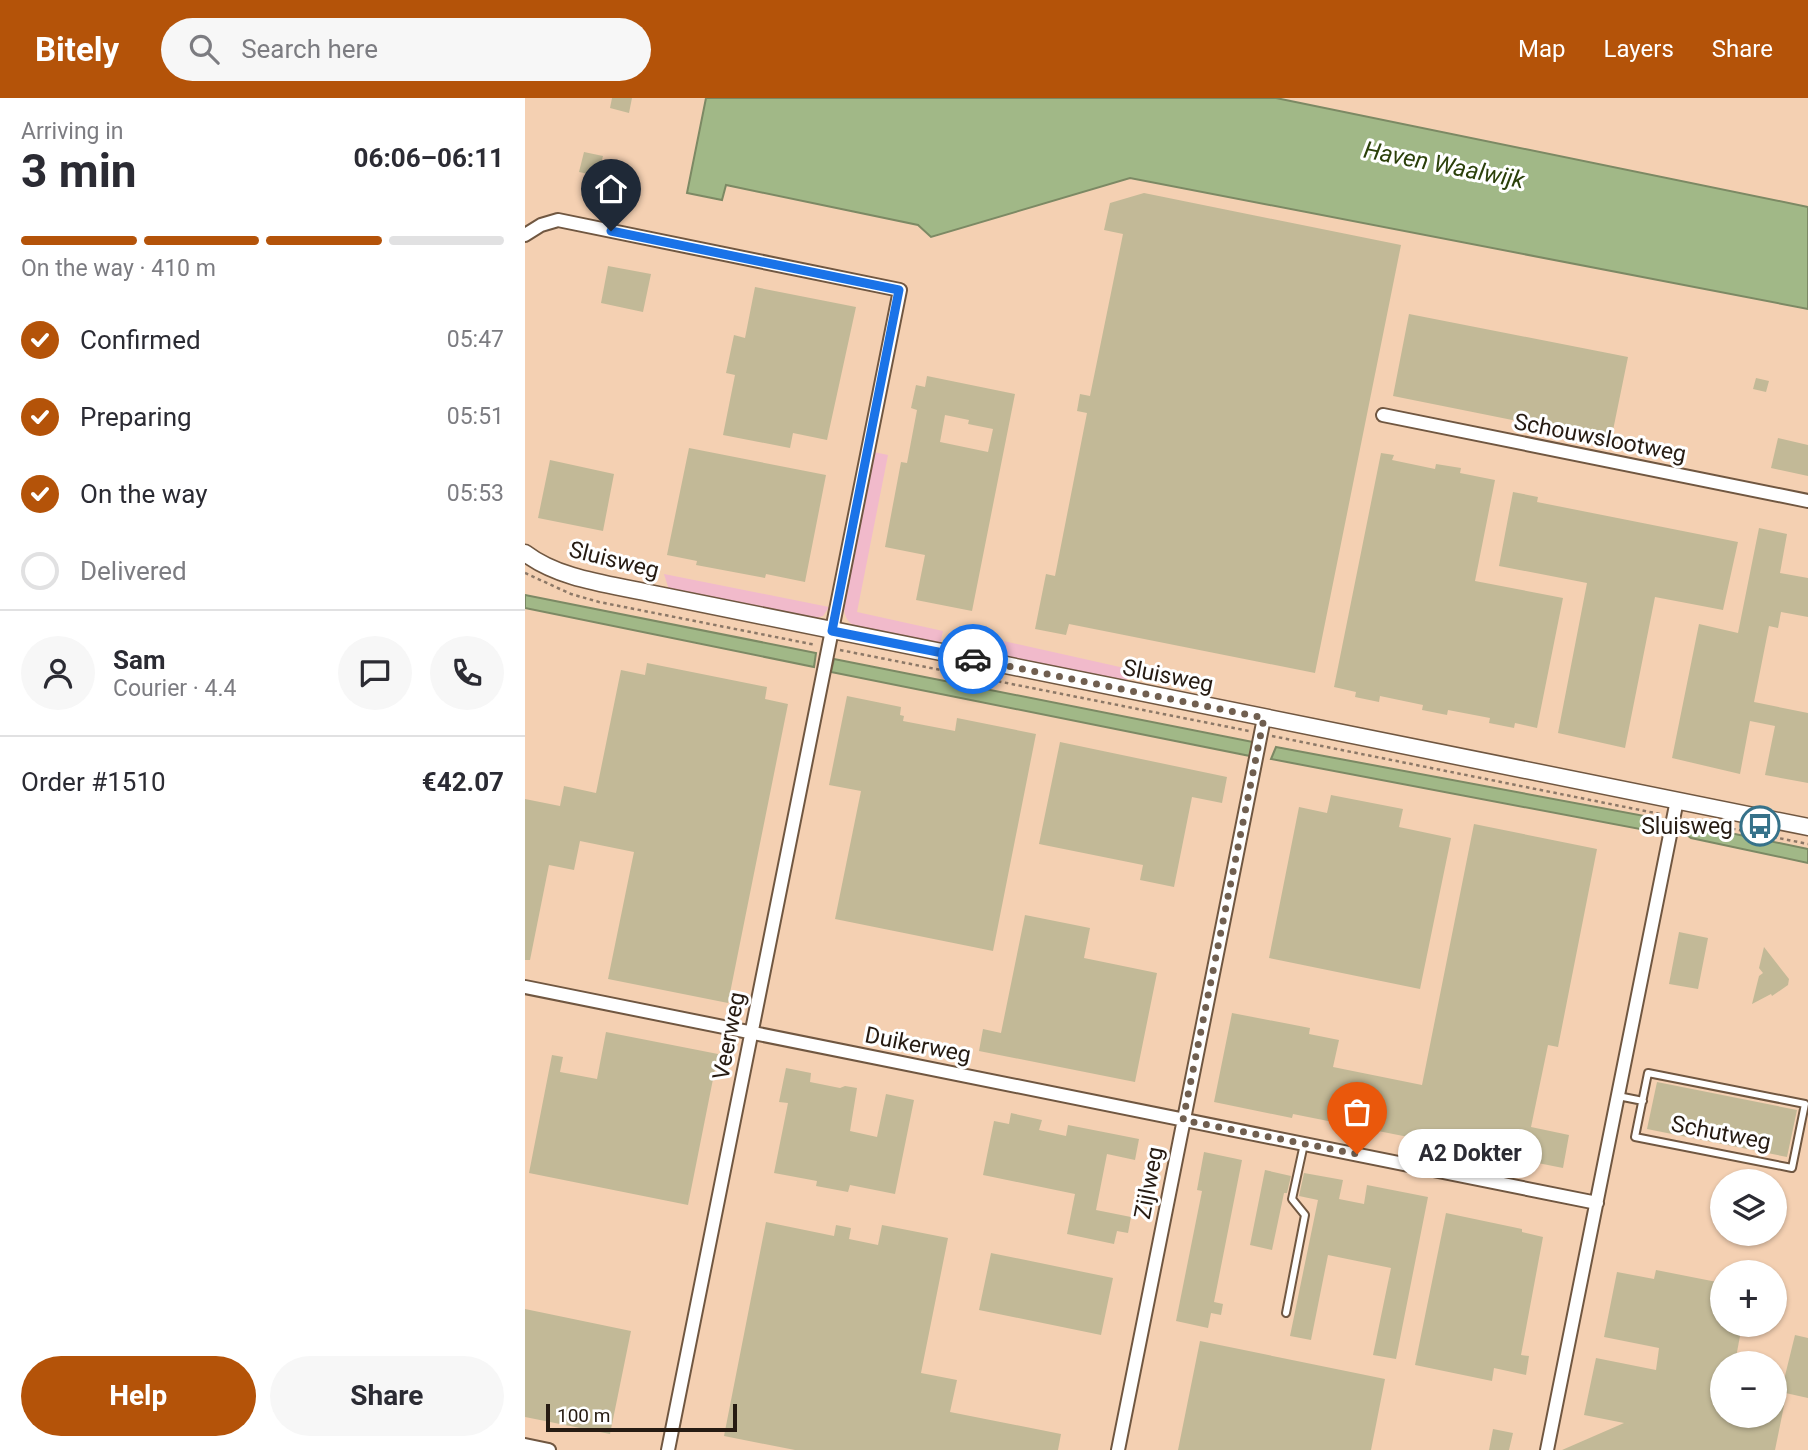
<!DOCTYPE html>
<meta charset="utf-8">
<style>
:root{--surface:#fff;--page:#f7f7f7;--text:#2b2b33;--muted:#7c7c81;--line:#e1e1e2;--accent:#b45309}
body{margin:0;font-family:Roboto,sans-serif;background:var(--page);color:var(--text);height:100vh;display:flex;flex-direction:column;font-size:26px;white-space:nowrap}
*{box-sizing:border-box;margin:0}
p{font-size:23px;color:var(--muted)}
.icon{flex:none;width:38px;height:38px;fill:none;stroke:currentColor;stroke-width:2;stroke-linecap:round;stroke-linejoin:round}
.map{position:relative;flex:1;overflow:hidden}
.drawer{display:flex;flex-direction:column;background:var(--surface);width:525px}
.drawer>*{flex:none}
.tools{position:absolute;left:1185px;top:1071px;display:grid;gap:14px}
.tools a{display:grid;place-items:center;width:77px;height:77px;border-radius:50%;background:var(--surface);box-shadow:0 2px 5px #0004;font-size:35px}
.scale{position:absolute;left:21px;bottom:18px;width:191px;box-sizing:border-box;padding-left:7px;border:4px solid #261b12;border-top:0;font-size:19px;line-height:24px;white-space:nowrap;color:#261b12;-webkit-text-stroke:5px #fff;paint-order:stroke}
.pin{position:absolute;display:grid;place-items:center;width:60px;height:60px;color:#fff;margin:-72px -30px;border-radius:50% 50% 50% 0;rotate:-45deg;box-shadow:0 0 7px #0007}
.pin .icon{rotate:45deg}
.courier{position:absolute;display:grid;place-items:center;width:70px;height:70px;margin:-35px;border:5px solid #1a73e8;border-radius:50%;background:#fff;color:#222;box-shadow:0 2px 9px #0007}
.bubble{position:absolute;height:49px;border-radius:24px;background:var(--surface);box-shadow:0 2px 5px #0004;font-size:23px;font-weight:700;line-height:49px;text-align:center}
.summary em{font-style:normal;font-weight:700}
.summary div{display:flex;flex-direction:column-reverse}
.summary{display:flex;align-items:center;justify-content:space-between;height:119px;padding:0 21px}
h1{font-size:46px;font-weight:700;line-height:52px}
.bar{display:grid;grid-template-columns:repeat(4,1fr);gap:10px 7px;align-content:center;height:84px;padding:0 21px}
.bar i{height:9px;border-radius:5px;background:var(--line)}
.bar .selected{background:var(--accent)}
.bar p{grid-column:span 4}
.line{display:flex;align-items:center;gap:18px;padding:0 21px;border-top:2px solid var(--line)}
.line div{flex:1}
.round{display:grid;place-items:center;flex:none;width:74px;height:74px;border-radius:37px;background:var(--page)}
ol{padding:0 21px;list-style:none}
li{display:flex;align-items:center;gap:21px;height:77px}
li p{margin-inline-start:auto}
li .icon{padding:7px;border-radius:50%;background:var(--accent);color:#fff;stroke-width:4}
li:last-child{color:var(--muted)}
li i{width:38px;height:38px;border:4px solid var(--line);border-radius:50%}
.button{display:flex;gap:14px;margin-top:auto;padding:14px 21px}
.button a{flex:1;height:80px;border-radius:42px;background:var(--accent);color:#fff;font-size:28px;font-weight:700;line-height:80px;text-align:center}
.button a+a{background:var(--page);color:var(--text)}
header{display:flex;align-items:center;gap:42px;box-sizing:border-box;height:98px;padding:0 35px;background:var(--accent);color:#fff}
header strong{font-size:33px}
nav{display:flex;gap:38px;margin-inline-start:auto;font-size:24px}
.search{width:490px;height:63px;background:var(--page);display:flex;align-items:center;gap:18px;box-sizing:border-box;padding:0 24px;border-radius:38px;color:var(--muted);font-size:26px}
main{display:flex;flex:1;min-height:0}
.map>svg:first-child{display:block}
</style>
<header>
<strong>Bitely</strong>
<div class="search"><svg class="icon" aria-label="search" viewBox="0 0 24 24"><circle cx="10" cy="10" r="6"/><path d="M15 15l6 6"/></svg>Search here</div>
<nav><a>Map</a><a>Layers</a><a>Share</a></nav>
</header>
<main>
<section class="drawer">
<div class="summary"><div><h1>3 min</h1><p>Arriving in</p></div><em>06:06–06:11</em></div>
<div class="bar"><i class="selected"></i><i class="selected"></i><i class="selected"></i><i></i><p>On the way · 410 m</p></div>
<ol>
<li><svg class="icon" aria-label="check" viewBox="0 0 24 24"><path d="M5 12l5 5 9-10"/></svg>Confirmed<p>05:47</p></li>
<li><svg class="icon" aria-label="check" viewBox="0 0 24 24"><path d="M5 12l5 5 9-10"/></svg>Preparing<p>05:51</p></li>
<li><svg class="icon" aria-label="check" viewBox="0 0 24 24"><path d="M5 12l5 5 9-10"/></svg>On the way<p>05:53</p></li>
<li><i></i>Delivered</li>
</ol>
<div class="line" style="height:126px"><a class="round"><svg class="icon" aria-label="person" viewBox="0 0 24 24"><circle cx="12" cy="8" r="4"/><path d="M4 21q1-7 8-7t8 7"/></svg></a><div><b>Sam</b><p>Courier · 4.4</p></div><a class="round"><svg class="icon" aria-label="chat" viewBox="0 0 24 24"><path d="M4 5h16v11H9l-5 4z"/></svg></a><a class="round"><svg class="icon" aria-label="phone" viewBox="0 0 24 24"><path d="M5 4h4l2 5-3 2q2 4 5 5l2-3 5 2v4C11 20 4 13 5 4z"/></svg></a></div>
<div class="line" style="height:91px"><div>Order #1510</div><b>€42.07</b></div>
<div class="button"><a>Help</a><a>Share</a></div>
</section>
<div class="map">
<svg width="1283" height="1352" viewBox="0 0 1283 1352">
<rect width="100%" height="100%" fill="#faddc3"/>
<path fill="#f4d0b2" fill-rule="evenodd" d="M0 0H1283V1352H0ZM1197 1083H1250V1136H1197ZM1197 1174H1250V1227H1197ZM1197 1265H1250V1318H1197Z"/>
<path fill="#f1bacb" d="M349 354 363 357 332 514 418 533 415 547 335 531C323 526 318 518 319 505Z
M139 476 304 509 298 518 287 521 144 492Z
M465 540 604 571 602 584 461 555Z"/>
<path fill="#a1b887" stroke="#7c8964" stroke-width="2" d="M181 0H751L1283 109V211L605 80 406 139 393 127 201 87 197 102 162 95Z
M0 497 291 555 289 569 0 510Z
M309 561 728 644 725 658 306 574Z
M751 649 1125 719V726L1120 732 746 661Z
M1166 727 1283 751V765L1166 740 1162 737Z"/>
<path fill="#c2b997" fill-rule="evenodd" d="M87 0H107L104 15 85 10Z
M59 54 78 58 73 78 54 74Z
M619 95 876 147 790 575 544 526 541 537 510 531 521 476 530 478 562 315 552 313 555 296 565 298 598 136 579 132 585 105Z
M83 168 126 176 118 214 76 205Z
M230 189 331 209 302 342 268 335 265 350 198 337 210 277 201 275 209 237 220 240Z
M884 216 1103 259 1086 342 868 298Z
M402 278 490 296 447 513 391 502 400 457 360 449 376 364 382 365 392 312 386 310 391 287 400 289ZM420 317 444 322 443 326 468 331 463 354 415 344Z
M1231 280 1244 283 1241 294 1228 291Z
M1253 340 1283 347V378L1246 370Z
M164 350 301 377 280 484 241 476 240 480 171 467 172 463 142 457Z
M856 355 869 357 867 362 910 371 911 366 936 370 935 375 970 382 950 483 1038 500 1012 630 990 625 989 630 964 625 965 620 923 612 922 617 897 612 898 607 855 598 854 604 830 599 831 594 809 589Z
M25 362 89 376 78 433 13 420Z
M988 394 1013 399 1012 404 1213 444 1198 512 1130 499 1100 650 1033 635 1062 485 974 468Z
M1234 430 1262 436 1255 475 1283 480V519L1256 514 1253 530 1244 528 1229 604 1283 615V685L1240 677 1250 628 1225 623 1215 676 1147 660 1174 526 1213 535Z
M122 565 242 589 240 601 263 606 203 905 83 881 109 754 55 743 49 772 24 767 5 862H0V701L35 708 39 688 71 695 96 572 120 577Z
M322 598 376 609 375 617 379 618 378 623 430 633 432 620 511 636 468 853 310 821 336 693 304 687Z
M535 644 702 679 697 705 667 699 649 789 615 782 618 767 514 746Z
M806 697 878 711 874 729 926 740 895 891 744 860 774 709 802 715Z
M949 726 1072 751 1033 949 1023 947 1006 1029 1044 1037 1038 1070 768 1016 767 1020 689 1004 707 915 785 930 784 936 814 942 808 969 897 987Z
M500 817 565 830 559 860 632 875 610 984 454 953 458 931 476 935Z
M1154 834 1183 840 1173 891 1144 886Z
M1239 849 1264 881 1263 887 1247 898 1246 896 1227 906 1234 878 1238 875 1234 870Z
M81 934 193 956 163 1107 4 1075 27 957 38 959 35 974 72 981Z
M261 970 286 975 285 984 315 990 320 988 332 990 325 1033 352 1039 361 996 389 1002 370 1096 325 1087 323 1094 291 1088 292 1083 249 1075 263 1005 254 1004Z
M1132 984 1272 1012 1262 1059 1122 1031Z
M486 1015 517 1022 514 1032 541 1038 543 1027 614 1041 610 1062 582 1056 571 1112 606 1119 603 1135 592 1133 589 1146 542 1136 550 1096 458 1077 469 1023 484 1026Z
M679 1054 717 1062 689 1204 698 1206 696 1217 686 1215 683 1230 651 1223 677 1093 672 1092Z
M740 1072 766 1078 762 1095H759L747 1152 725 1147Z
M779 1075 818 1082 814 1101 839 1106 842 1087 903 1099 871 1261 848 1257 866 1170 803 1157 786 1242 765 1238 793 1102 774 1098Z
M921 1115 997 1131V1134L1018 1139 996 1257 1004 1258 1001 1277 969 1270 967 1283 890 1267Z
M241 1124 309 1138 311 1127 326 1130 324 1141 353 1147 357 1127 423 1140 396 1275 432 1282 425 1314 536 1336 533 1352H270L199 1338Z
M466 1155 588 1180 576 1237 454 1212Z
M1131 1172 1197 1185V1227H1217L1210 1265H1197V1318H1250V1295L1261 1298 1250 1352H1037L1099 1325 1059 1317 1071 1260 1131 1272 1134 1250 1079 1239 1092 1174 1129 1181Z
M0 1211 106 1233 85 1336 0 1319Z
M1270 1237 1283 1240V1300L1256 1294Z
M675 1243 860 1281 846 1352H653Z
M968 1331 988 1335 984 1352H964Z"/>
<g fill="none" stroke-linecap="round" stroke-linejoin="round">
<g stroke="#705741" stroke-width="10">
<path id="service" d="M1123 975 1280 1006 1267 1070 1110 1039Z
M1093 998 1118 1003
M761 1215 780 1117 767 1101 779 1046"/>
</g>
<g stroke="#705741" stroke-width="16">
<path id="minor" d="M0 137 16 127 33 122 375 192 143 1352
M858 317 1283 403
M0 889 1072 1105
M0 1347 24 1352
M593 1352 739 620
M1022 1352 1152 702"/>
</g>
<g stroke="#705741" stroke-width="19">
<path id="tertiary" d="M0 455C34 481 83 486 124 495L1283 729"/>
</g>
<path stroke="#8c7867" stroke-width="2.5" stroke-dasharray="3.5 3.5" stroke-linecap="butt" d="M0 475 46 496 74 504 291 547
M315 552 724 633
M747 638 1135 716
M1159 721 1283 746"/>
<use href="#service" stroke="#fff" stroke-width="6"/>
<use href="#minor" stroke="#fff" stroke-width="12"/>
<use href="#tertiary" stroke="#fff" stroke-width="16"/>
</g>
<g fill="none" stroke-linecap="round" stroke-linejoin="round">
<path stroke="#705f50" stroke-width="7" stroke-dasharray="0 12.6" d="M448 561 739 620 658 1022 832 1056"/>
<path stroke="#1a73e8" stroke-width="9" d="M86 133 374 192 307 533 448 561"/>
</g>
<defs>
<g id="bus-ring" transform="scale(2.0125)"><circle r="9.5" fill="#fff" stroke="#36728a" stroke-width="1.5"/><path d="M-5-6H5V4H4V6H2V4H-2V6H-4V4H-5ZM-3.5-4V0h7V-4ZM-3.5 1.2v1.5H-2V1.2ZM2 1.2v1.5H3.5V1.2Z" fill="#36728a"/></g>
</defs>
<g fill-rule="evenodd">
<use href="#bus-ring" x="1235" y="728"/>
</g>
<g text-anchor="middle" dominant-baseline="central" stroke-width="6" stroke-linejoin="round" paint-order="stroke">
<g font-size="23" fill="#261b12" stroke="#fff">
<text transform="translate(1075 340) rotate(11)">Schouwslootweg</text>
<text transform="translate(89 462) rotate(14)">Sluisweg</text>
<text transform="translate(643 578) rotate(11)">Sluisweg</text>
<text transform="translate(204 938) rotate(-79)">Veerweg</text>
<text transform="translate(393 947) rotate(11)">Duikerweg</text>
<text transform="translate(1196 1035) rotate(11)">Schutweg</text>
<text transform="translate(624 1085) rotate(-79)">Zijlweg</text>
</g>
<g font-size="23" fill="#261b12" stroke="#fff" text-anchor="end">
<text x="1208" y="728">Sluisweg</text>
</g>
<g font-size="24" font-style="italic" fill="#2b400a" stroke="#fff">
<text transform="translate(919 67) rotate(11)">Haven Waalwijk</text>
</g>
</g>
</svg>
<div class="tools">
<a><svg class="icon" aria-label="layers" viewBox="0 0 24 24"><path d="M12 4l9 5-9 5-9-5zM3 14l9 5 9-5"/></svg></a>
<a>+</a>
<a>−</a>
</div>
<div class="scale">100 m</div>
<div class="pin" style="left:832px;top:1056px;background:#ea580c"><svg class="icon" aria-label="bag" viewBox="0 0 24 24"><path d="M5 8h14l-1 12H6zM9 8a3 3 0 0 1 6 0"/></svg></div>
<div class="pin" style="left:86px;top:133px;background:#1f2937"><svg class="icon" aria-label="home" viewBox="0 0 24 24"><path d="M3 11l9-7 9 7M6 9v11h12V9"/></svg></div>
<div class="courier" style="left:448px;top:561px"><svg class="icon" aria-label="car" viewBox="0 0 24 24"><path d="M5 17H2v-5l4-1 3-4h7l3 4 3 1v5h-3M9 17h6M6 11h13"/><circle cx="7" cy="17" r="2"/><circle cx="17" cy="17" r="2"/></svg></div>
<div class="bubble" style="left:873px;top:1031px;width:144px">A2 Dokter</div>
</div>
</main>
